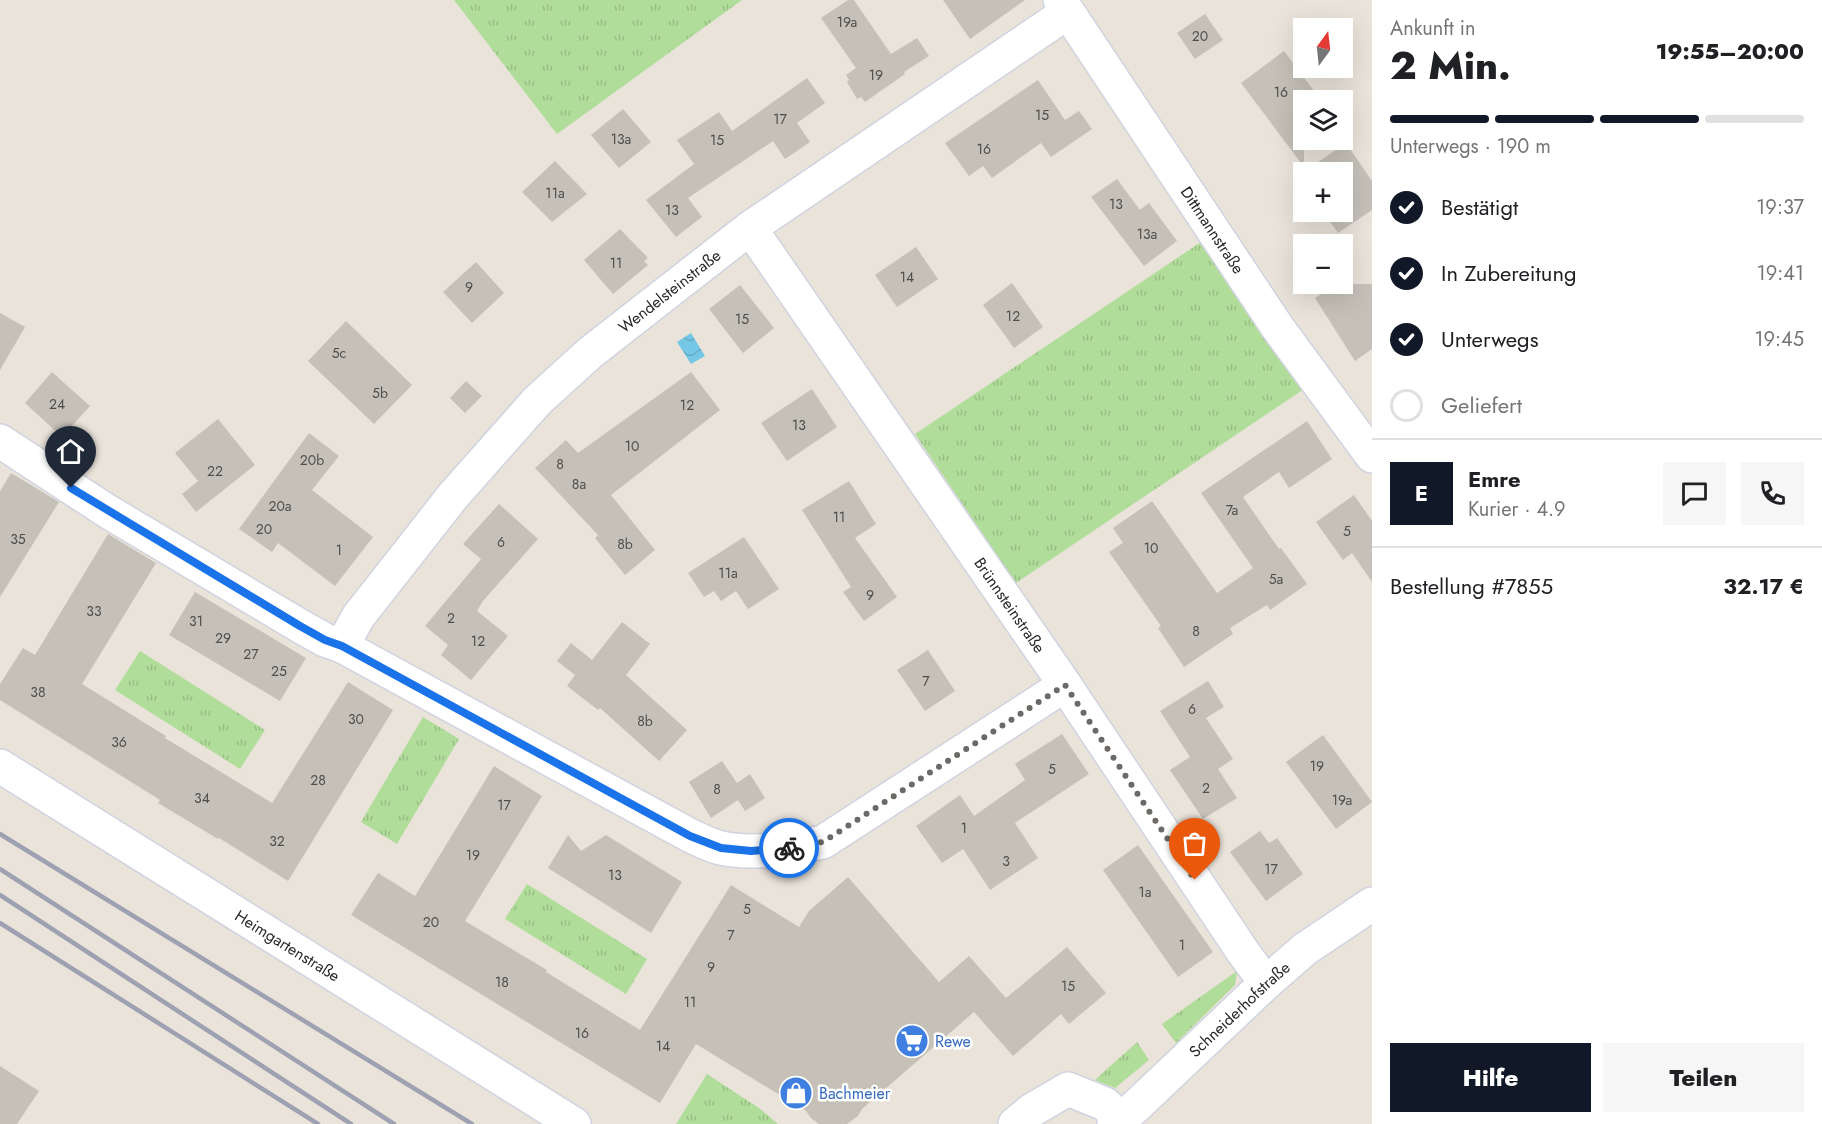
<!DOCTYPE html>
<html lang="de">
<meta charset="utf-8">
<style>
:root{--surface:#fff;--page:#f6f6f6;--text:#202124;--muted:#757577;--line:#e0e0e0;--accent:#111827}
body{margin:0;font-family:Jost,sans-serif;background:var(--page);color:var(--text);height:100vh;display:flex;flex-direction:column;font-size:22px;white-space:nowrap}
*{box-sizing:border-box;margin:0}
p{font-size:20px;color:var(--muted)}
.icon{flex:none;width:33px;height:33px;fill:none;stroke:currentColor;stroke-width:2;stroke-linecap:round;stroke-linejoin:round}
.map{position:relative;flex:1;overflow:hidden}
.drawer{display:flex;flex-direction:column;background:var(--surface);width:450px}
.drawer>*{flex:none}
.needle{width:39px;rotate:15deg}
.tools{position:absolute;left:1293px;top:18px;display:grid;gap:12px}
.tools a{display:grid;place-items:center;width:60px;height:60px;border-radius:0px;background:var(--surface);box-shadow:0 6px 24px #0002;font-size:30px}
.pin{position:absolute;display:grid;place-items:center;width:51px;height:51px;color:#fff;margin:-62px -26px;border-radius:50% 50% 50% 0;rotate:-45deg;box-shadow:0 0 6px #0007}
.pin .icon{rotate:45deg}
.courier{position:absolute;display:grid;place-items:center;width:60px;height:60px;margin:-30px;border:4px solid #1a73e8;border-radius:50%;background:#fff;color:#222;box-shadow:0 2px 8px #0007}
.head em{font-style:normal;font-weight:800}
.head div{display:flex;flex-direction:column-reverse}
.head{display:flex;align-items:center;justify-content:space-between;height:102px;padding:0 18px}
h1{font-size:39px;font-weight:800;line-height:45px}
.bar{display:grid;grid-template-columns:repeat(4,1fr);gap:9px 6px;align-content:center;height:72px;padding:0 18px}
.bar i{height:8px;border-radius:4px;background:var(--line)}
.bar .active{background:var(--accent)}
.bar p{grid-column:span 4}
.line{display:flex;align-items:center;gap:15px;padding:0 18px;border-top:2px solid var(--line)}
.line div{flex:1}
.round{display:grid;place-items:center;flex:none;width:63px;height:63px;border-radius:0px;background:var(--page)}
ol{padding:0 18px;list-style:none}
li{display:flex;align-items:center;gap:18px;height:66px}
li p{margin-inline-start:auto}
li .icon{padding:6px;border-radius:50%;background:var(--accent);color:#fff;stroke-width:4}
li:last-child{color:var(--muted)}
li i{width:33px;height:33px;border:3px solid var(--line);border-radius:50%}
.cta{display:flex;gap:12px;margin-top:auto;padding:12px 18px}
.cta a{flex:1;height:69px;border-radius:0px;background:var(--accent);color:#fff;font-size:24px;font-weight:800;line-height:69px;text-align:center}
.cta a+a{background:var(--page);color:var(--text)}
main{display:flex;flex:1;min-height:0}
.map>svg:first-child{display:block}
</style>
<main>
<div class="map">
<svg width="1372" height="1124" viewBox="0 0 1372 1124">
<defs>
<pattern id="grass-tufts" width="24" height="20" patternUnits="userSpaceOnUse" patternTransform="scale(1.5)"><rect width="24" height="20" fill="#b1dd9a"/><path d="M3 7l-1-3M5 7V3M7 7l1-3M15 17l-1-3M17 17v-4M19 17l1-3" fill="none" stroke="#98be85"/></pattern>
<pattern id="water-waves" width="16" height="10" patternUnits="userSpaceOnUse" patternTransform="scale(1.5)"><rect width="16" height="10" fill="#74c7e5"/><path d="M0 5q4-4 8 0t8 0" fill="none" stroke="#64abc4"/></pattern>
</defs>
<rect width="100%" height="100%" fill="#e9e3da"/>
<path fill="url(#grass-tufts)" d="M454 0H742L557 134Z
M1201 242 1304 389 1016 583 915 434Z
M140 651 265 730 240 769 115 690Z
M423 717 459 739 397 844 361 822Z
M527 884 647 959 626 994 505 919Z
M1237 971 1235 985 1176 1043 1162 1024Z
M1137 1042 1149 1060 1115 1088 1095 1080Z
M707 1074 759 1108 778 1124H676Z"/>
<path fill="url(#water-waves)" d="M691 333 705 356 691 364 677 342Z"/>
<path fill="#c5c1b9" d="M848 0H854L891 54 917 38 929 56 904 72 905 74 865 102 861 97 857 99 847 82 849 80 846 75 856 68 821 18Z
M943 0H1025L970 39Z
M1205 14 1223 40 1195 59 1177 33Z
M1284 51 1321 100H1304V167L1241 83Z
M807 78 825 103 797 123 810 142 785 159 773 141 688 198 702 217 676 237 646 200 694 164 677 140 719 112 732 131Z
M1038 80 1065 120 1079 111 1092 129 1051 157 1041 143 992 178 983 166 969 176 945 143Z
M623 109 651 142 619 168 591 135Z
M1346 143 1372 181V210L1338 233 1323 212H1342V172H1304V182L1299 175Z
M555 161 587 194 552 222 522 192Z
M1117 179 1140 210 1149 203 1177 241 1144 266 1091 197Z
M620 229 648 258 644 261 648 265 613 294 584 260Z
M916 247 938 279 897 307 875 275Z
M476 262 504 293 472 323 443 292Z
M1012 283 1043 327 1014 348 983 305Z
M1337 284H1372V349L1355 361 1315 298Z
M740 285 774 328 743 353 709 309Z
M0 313 25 327 0 370Z
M346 321 412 385 374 424 308 361Z
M52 372 90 406 62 437 25 403Z
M691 372 720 410 611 495 655 550 625 575 595 538 598 535 535 468 566 440 578 453Z
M466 381 482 396 465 413 450 398Z
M812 389 837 427 787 461 761 423Z
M218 419 255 465 196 512 182 494 198 481 175 453Z
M1307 421 1332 459 1289 488 1279 472 1243 497 1279 549 1281 548 1307 584 1270 610 1267 605 1230 628 1233 634 1184 667 1158 628 1161 626 1109 552 1123 543 1113 528 1152 501 1217 593 1253 568 1201 493Z
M309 433 339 456 312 490 373 537 335 586 278 543 272 552 239 529Z
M11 473 59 502 0 597V491Z
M849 481 876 524 855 538 897 597 864 621 843 592 851 587 802 510Z
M1354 495 1372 521V582L1352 553 1343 560 1316 522Z
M499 504 538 539 483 601 477 611 508 636 471 680 441 655 448 645 425 626 481 559 463 544Z
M108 534 156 563 82 684 166 736 165 738 272 803 348 682 393 710 288 881 219 838 218 839 158 803 160 800 0 700V684L23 648 35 655Z
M744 537 779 589 748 609 736 591 721 601 714 591 704 597 688 573Z
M195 592 306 658 280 701 169 635Z
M622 622 650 644 626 675 687 730 659 761 600 708 598 710 567 686 575 675 557 661 571 643 592 660Z
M928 650 955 691 925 711 897 670Z
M1208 681 1224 707 1206 718 1233 759 1218 769 1237 798 1203 819 1170 770 1190 757 1160 711Z
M1062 734 1089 774 1015 823 1038 858 990 890 963 849 942 863 916 826 960 795 974 816 1025 780 1015 764Z
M1323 735 1372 802 1336 829 1286 762Z
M722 761 737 783 750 774 765 798 745 811 738 800 711 818 689 782Z
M494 766 542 796 465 921 547 970 546 972 640 1030 731 885 799 927 809 911 848 877 939 982 969 956 1006 998 1067 947 1106 993 1069 1024 1061 1014 1013 1056 974 1012 862 1109 858 1116 847 1124H819L811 1118 806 1111 696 1044 660 1103 351 915 378 873 415 896Z
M1260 831 1269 843 1277 838 1303 874 1266 901 1230 852Z
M568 835 581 851 606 835 682 882 651 933 548 868Z
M1138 845 1213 952 1178 977 1103 870Z
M0 1066 39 1091 17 1124H0Z"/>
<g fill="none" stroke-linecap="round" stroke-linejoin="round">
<g stroke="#d0d3e0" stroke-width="36">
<g id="street">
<path id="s1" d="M1060 0 1278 328 1372 456"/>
<path id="s2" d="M750 228 1061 679 1243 952 1266 983"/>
<path d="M0 441 107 511 300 626 325 640 342 646 691 836C700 840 711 846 721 848 754 855 791 849 823 842L1065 685"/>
<path id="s3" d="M342 646 358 617 453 496 537 401 591 352 750 228 1068 12"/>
<path id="s4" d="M0 766 574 1124"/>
<path d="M1015 1124 1032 1110 1068 1089 1105 1104 1121 1119"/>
</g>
</g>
<g stroke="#d0d3e0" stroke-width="36">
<g id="secondary">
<path id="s5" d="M1114 1124 1133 1109 1266 983 1305 949 1372 904"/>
</g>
</g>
<use href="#street" stroke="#fff" stroke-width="33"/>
<use href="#secondary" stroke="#fff" stroke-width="33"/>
<path stroke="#9ea1b1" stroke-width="4.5" d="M0 834 472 1124
M0 869 394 1124
M0 895 351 1124
M0 923 318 1124"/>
</g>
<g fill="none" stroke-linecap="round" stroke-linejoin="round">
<path stroke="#6c6966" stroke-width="6" stroke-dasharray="0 10.8" d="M789 848 823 842 1065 685 1195 880"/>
<path stroke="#1a73e8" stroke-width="8" d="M71 488 300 626 325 640 342 646 690 836 721 848 751 851 789 848"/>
</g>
<defs>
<g id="supermarket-disc" transform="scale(1.725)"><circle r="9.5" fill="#3f7fe0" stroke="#fff"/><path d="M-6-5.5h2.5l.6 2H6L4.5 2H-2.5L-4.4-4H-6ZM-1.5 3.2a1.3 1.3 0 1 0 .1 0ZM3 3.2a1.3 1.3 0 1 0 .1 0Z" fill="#fff"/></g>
<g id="shop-disc" transform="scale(1.725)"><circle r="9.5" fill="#3f7fe0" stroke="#fff"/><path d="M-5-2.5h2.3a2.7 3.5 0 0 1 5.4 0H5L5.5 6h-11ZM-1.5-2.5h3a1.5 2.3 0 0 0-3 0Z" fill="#fff"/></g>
</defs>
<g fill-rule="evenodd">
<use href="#supermarket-disc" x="912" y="1041"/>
<use href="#shop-disc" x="796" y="1093"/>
</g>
<g text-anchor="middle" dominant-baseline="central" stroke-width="5" stroke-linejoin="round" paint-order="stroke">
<g font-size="14" fill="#4f4e4c">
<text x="847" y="22">19a</text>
<text x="1200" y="36">20</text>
<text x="876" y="75">19</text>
<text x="1281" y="92">16</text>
<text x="1042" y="115">15</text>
<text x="780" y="119">17</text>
<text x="621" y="139">13a</text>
<text x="717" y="140">15</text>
<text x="984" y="149">16</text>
<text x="555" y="193">11a</text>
<text x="1116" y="204">13</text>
<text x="672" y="210">13</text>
<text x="1147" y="234">13a</text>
<text x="616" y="263">11</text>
<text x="907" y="277">14</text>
<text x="469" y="287">9</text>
<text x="1013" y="316">12</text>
<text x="742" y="319">15</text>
<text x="339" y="353">5c</text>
<text x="380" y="393">5b</text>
<text x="57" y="404">24</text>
<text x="687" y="405">12</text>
<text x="799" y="425">13</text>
<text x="632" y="446">10</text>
<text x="312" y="460">20b</text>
<text x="560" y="464">8</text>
<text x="215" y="471">22</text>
<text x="579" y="484">8a</text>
<text x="280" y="506">20a</text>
<text x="1232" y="510">7a</text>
<text x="839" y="517">11</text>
<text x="264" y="529">20</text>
<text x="1347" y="531">5</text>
<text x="18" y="539">35</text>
<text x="501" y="542">6</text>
<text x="625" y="544">8b</text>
<text x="1151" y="548">10</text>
<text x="339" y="550">1</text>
<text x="728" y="573">11a</text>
<text x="1276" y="579">5a</text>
<text x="870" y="595">9</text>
<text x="94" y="611">33</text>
<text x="451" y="618">2</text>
<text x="196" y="621">31</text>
<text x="1196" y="631">8</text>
<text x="223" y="638">29</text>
<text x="478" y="641">12</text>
<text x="251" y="654">27</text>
<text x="279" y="671">25</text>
<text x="926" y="681">7</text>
<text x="38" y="692">38</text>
<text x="1192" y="709">6</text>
<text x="356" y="719">30</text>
<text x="645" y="721">8b</text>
<text x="119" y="742">36</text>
<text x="1317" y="766">19</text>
<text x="1052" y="769">5</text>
<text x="318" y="780">28</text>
<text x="1206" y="788">2</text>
<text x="717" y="789">8</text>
<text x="202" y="798">34</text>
<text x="1342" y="800">19a</text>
<text x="504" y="805">17</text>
<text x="964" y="828">1</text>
<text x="277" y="841">32</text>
<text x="473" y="855">19</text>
<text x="1006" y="861">3</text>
<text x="1271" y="869">17</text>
<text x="615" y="875">13</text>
<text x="1145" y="892">1a</text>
<text x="747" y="909">5</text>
<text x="431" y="922">20</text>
<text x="731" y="935">7</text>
<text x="1182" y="945">1</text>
<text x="711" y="967">9</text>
<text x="502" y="982">18</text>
<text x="1068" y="986">15</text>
<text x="690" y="1002">11</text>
<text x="582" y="1033">16</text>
<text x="663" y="1046">14</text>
</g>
<g font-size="16" fill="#282828" stroke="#fff">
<text stroke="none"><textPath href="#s1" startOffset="276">Dittmannstraße</textPath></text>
<text stroke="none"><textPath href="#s3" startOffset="486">Wendelsteinstraße</textPath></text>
<text stroke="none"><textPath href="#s2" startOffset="458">Brünnsteinstraße</textPath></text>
<text stroke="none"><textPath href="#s4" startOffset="339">Heimgartenstraße</textPath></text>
<text stroke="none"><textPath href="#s5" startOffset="170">Schneiderhofstraße</textPath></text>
</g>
<g font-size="16" fill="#366cbe" stroke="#fff" text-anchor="start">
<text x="935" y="1041">Rewe</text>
<text x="819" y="1093">Bachmeier</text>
</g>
</g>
</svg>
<div class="tools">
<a><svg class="needle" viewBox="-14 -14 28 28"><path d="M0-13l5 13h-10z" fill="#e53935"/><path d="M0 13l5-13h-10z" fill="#757577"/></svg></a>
<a><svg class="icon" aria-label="layers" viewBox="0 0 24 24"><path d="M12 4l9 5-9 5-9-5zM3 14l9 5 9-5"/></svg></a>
<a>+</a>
<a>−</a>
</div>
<div class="pin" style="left:1195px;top:880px;background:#ea580c"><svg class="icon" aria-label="bag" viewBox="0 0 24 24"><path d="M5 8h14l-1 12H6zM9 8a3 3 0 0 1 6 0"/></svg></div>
<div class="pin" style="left:71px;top:488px;background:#1f2937"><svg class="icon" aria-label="home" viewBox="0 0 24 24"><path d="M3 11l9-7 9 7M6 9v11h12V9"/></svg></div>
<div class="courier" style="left:789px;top:848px"><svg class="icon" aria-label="bike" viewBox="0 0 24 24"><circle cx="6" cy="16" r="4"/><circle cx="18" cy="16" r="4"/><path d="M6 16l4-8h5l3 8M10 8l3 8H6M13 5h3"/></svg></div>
</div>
<section class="drawer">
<div class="head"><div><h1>2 Min.</h1><p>Ankunft in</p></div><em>19:55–20:00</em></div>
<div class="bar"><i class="active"></i><i class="active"></i><i class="active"></i><i></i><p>Unterwegs · 190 m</p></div>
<ol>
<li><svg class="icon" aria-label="check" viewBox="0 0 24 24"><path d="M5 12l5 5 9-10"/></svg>Bestätigt<p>19:37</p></li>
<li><svg class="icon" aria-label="check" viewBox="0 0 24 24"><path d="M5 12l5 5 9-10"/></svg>In Zubereitung<p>19:41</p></li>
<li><svg class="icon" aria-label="check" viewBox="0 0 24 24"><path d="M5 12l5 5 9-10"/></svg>Unterwegs<p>19:45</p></li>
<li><i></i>Geliefert</li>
</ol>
<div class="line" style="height:108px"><b class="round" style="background:var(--accent);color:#fff">E</b><div><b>Emre</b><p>Kurier · 4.9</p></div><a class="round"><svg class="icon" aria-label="chat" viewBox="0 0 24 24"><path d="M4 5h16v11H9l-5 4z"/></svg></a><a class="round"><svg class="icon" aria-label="phone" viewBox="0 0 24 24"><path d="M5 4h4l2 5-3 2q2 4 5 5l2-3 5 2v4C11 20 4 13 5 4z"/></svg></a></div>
<div class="line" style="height:78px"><div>Bestellung #7855</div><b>32.17 €</b></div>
<div class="cta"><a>Hilfe</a><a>Teilen</a></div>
</section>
</main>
